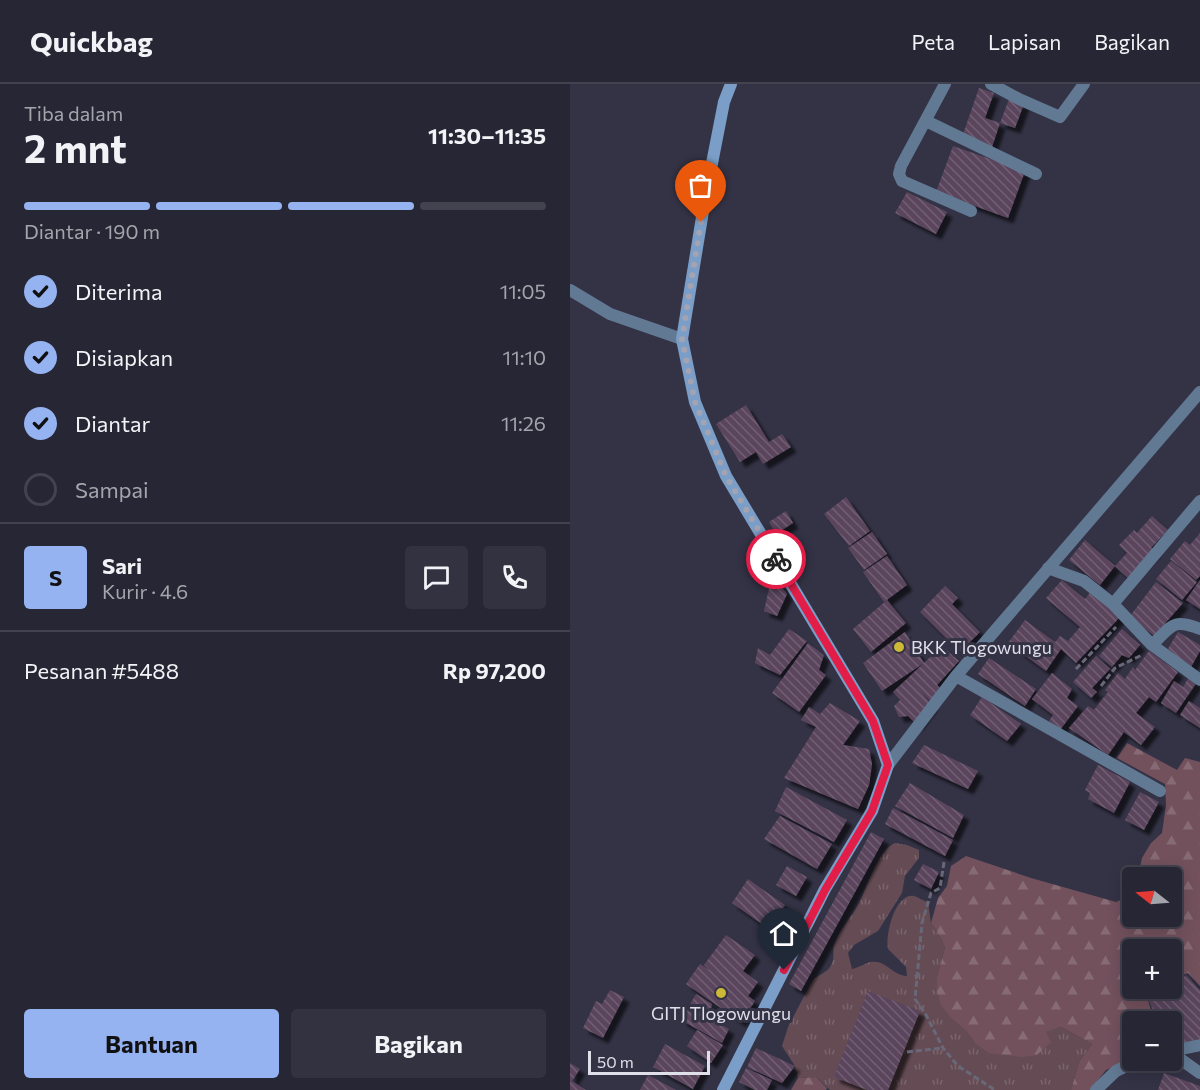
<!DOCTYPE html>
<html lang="id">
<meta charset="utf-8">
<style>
:root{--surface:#272634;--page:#333240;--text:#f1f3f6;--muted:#a4a5ac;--line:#43434f;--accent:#95b2f1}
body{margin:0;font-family:Commissioner,sans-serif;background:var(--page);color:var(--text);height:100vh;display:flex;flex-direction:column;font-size:22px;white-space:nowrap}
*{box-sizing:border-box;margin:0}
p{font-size:20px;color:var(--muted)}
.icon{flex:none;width:33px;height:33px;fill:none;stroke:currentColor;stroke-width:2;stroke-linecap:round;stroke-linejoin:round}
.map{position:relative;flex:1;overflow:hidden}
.details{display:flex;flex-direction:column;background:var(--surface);width:570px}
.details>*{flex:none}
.needle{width:39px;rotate:287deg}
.tools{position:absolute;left:552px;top:783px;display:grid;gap:12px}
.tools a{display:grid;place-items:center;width:60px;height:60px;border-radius:6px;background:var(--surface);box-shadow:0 3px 15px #0003,0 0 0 2px var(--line);font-size:30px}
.scale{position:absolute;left:18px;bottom:15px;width:122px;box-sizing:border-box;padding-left:6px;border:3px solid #e0e0eb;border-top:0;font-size:16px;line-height:21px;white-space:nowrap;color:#e0e0eb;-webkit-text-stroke:4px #343346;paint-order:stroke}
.pin{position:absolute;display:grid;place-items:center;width:51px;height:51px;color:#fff;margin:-62px -26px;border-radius:50% 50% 50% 0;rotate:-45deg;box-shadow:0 0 6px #0007}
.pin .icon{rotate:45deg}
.courier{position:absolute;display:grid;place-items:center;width:60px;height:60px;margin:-30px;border:4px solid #e11d48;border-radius:50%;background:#fff;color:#222;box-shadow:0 2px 8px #0007}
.head em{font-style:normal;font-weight:700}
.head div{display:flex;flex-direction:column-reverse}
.head{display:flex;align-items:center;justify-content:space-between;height:102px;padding:0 24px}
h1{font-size:39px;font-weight:700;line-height:45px}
.bar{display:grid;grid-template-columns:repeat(4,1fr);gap:9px 6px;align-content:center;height:72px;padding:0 24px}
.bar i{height:8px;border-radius:4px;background:var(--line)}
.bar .selected{background:var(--accent)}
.bar p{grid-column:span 4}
.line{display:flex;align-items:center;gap:15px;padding:0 24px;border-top:2px solid var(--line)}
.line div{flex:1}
.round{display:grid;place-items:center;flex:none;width:63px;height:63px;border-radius:6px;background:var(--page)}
ol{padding:0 24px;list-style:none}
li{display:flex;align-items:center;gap:18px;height:66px}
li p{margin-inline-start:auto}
li .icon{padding:6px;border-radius:50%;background:var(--accent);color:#111;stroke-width:4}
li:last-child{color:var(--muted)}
li i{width:33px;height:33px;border:3px solid var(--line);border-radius:50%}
.cta{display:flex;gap:12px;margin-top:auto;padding:12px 24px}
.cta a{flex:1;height:69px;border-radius:6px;background:var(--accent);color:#111;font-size:24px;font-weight:700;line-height:69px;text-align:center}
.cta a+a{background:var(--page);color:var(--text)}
header{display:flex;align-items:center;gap:36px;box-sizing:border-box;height:84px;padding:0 30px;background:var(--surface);border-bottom:2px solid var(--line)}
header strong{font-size:28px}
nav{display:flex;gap:33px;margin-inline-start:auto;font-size:21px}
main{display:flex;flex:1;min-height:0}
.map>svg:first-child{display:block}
</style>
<header>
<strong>Quickbag</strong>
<nav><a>Peta</a><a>Lapisan</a><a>Bagikan</a></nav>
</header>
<main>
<section class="details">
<div class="head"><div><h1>2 mnt</h1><p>Tiba dalam</p></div><em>11:30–11:35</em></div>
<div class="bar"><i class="selected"></i><i class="selected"></i><i class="selected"></i><i></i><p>Diantar · 190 m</p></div>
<ol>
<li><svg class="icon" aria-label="check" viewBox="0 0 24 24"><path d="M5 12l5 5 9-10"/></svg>Diterima<p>11:05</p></li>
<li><svg class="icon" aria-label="check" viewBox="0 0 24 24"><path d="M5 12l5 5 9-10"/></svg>Disiapkan<p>11:10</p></li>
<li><svg class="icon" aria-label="check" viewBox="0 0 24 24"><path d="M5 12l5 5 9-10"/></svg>Diantar<p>11:26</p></li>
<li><i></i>Sampai</li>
</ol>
<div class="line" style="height:108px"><b class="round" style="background:var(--accent);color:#111">S</b><div><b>Sari</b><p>Kurir · 4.6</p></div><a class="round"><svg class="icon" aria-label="chat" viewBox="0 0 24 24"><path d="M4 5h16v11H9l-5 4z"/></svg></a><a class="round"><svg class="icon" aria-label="phone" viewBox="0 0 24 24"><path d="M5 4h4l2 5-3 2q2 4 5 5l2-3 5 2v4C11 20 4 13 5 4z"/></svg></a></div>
<div class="line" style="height:78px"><div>Pesanan #5488</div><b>Rp 97,200</b></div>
<div class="cta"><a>Bantuan</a><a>Bagikan</a></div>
</section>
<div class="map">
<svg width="630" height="1006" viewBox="0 0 630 1006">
<defs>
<pattern id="grass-tufts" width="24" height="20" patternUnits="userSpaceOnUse" patternTransform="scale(1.5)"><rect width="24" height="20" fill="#644b54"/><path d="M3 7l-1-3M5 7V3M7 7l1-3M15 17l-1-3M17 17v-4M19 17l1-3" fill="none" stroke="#7a656d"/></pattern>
<pattern id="forest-firs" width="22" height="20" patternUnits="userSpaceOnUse" patternTransform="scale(1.5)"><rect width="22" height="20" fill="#72515d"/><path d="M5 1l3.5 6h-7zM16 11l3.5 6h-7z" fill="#866a74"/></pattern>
<pattern id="building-back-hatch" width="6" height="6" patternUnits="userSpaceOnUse" patternTransform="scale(1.5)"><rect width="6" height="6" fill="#5a455d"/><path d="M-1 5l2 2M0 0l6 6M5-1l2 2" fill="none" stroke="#716074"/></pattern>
<filter id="shadow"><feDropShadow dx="5.5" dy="5.5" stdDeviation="1.5" flood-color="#0009"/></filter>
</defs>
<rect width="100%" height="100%" fill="#343346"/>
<path fill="url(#grass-tufts)" d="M325 759 337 761 349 766V774L335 792 332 809 308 847 284 861 278 869 282 885C290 883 295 879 301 878 315 875 322 891 337 892L336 883 318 865C315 851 325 809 344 812 348 813 353 817 358 818L361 839 367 847 375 863 367 893 382 935 396 947 405 959 475 948 491 943 522 960 509 978 501 1006H260L246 993 228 994 225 982 212 962 218 943 242 897C248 890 259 889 262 879 265 874 262 866 264 861 269 845 283 832 290 817 298 801 308 766 325 759Z"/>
<path fill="url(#forest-firs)" d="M557 659 607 686 615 674 630 678V902L618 889 602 895V866H562V904L577 905 575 906 584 937 562 938V976L536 986 520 1006H501L509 978 522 960 491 943 476 948 481 958 467 971 452 973 419 969 405 959 396 947 382 935 371 921 367 906V893L375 863 367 847 361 839 368 814 377 802 381 782 396 772 461 794 546 818 559 812 562 805V832H602V794L568 793 572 774 581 759 592 749 596 721 595 700 547 674Z
M246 993 257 1004 256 1006H221L228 994Z"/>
<path fill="url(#building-back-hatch)" filter="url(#shadow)" d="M409 4 424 9 415 34 430 39 422 63 392 53Z
M439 15 454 20 445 44 430 39Z
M383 62 455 87 438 134 366 108Z
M337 108 377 128 366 150 325 129Z
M176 321 199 358 212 350 221 363 193 380 186 368 170 378 146 340Z
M276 413 300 447 279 462 254 430Z
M216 427 223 439 206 450 199 438Z
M582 432 598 446 581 464 585 467 558 494 545 482 557 469 549 461 564 446 567 449Z
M302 448 317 470 294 486 278 464Z
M630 449V492L626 496 600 475 615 457 620 461Z
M515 456 545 482 530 501 499 476Z
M317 472 337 501 314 518 293 488Z
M601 477 627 498 612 516 586 495Z
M206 483 211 494 207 497 217 510 207 532 194 527 203 486Z
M492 496 515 515 522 506 551 532 506 579 491 565 476 587 438 559 455 536 485 558 490 552 498 557 510 543 476 514Z
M630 496V525L616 516Z
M586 498 613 519 584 552 560 532Z
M375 502 388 514 382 520 410 548 390 568 350 528Z
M317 516 336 539 301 568 283 545Z
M219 545 237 557 210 591 185 579 188 564 200 571Z
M552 545 570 561 559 574 552 571 542 583 529 572Z
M335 548 354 579 312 607 293 579Z
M608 548 630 561V567L621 583 596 568Z
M238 559 254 571 249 586 256 591 229 628 202 609Z
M372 562 389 577 367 601 371 605 360 617 351 607 362 621 347 641 338 632 329 633 324 622 330 616 323 608Z
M579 567 608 588 586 618 579 613 566 629 585 643 571 661 554 648 538 671 499 644 518 622 524 626 538 608 535 606 548 589 555 595 563 583 565 586Z
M526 572 540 585 522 604 527 608 521 614 503 598Z
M419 574 466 605 455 622 408 590Z
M482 589 502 605 497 614 508 622 490 646 479 637 483 631 462 615Z
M619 593 627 598 606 629 591 619 604 597 613 603Z
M412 613 451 640 437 657 400 631Z
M619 617 630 624V644L610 631Z
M260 619 290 637 273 661 299 665 302 680 299 701 288 725 214 694 246 643 231 636 239 623 250 630Z
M354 661 408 687 398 705 342 679Z
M528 681 560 698 544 729 518 715 520 709 515 706Z
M340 699 394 731 383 754 325 722Z
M216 703 277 736 264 758 205 727Z
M570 708 589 718 574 746 555 736Z
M323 724 383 756 375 772 315 740Z
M210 732 262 760 247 785 194 755Z
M301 748 314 755 231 907 219 900Z
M353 780 369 788 361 805 344 796Z
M217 782 237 793 226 812 206 801Z
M178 795 215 821 199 845 162 819Z
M156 851 185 871 173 887 188 898 178 912 185 917 171 938 116 900 130 880 141 887 134 881Z
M616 891 630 906V955L602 962V938H588L576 910 586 904H602V895H611Z
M40 906 54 913 33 954 13 944 26 917 32 920Z
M298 907 350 927 318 1006H297L264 993Z
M126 910 142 920 139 934 159 945 152 959 111 936Z
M127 946 153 961 141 979 117 962Z
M95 960 135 982 123 1005 83 983Z
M186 964 225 982 212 999 177 983Z
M0 979 10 985 2 997 16 1006H0Z
M176 984 202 996 197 1006H185L169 998Z
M594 989 630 1002V1006H588Z
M78 991 106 1006H70Z"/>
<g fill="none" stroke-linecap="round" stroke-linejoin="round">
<path stroke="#696879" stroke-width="3" stroke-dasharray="6 3" stroke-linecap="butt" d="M506 585 546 543
M531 602 545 584 572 571
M374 778 370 804 361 809 352 839 345 915 356 931 373 964 388 982 425 1006
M337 968 373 964"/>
<path stroke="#627993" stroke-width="12" d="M375 0 331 82 329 90 332 97 401 127
M421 0 449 15 490 33 514 0
M356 37 466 90
M0 206 40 230 112 255
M478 484 514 497 543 520 630 417
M543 520 582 561 630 596
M582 561C602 542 602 534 630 545
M386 592 590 707
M318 681 386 592 630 308
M602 967 630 961
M602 969 630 989
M526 1006 546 987 569 976"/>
<path stroke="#7a9ec7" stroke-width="12" d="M153 1006 255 805 302 727 318 681 303 637 156 392 125 318 112 255 135 115 154 18 161 0"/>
</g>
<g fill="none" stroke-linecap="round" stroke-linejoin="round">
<path stroke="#a4a3b1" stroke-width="6" stroke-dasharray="0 10.8" d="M131 138 112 255 125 318 156 392 206 475"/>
<path stroke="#e11d48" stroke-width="8" d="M206 475 303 637 318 681 302 727 255 806 214 886"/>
</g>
<g fill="#ceb837" stroke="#343346" stroke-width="2">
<circle cx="329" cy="563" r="6"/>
<circle cx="151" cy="909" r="6"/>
</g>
<g text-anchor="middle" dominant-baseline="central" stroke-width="6" stroke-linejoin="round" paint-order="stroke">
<g font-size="18" fill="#e0e0eb" stroke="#343346" text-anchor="start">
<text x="341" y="563">BKK Tlogowungu</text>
<text x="151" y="929" text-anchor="middle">GITJ Tlogowungu</text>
</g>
</g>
</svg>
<div class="tools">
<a><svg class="needle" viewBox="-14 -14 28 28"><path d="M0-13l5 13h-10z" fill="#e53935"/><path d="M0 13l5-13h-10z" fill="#a4a5ac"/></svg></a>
<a>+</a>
<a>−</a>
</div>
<div class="scale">50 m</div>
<div class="pin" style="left:131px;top:138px;background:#ea580c"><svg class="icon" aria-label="bag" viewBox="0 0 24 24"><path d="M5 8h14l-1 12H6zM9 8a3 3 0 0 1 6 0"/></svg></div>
<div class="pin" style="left:214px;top:886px;background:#1f2937"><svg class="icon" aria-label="home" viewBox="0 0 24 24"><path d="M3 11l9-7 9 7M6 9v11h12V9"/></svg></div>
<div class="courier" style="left:206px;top:475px"><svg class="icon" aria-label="bike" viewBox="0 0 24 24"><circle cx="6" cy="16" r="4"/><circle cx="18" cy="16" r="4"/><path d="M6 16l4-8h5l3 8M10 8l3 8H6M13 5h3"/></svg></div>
</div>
</main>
